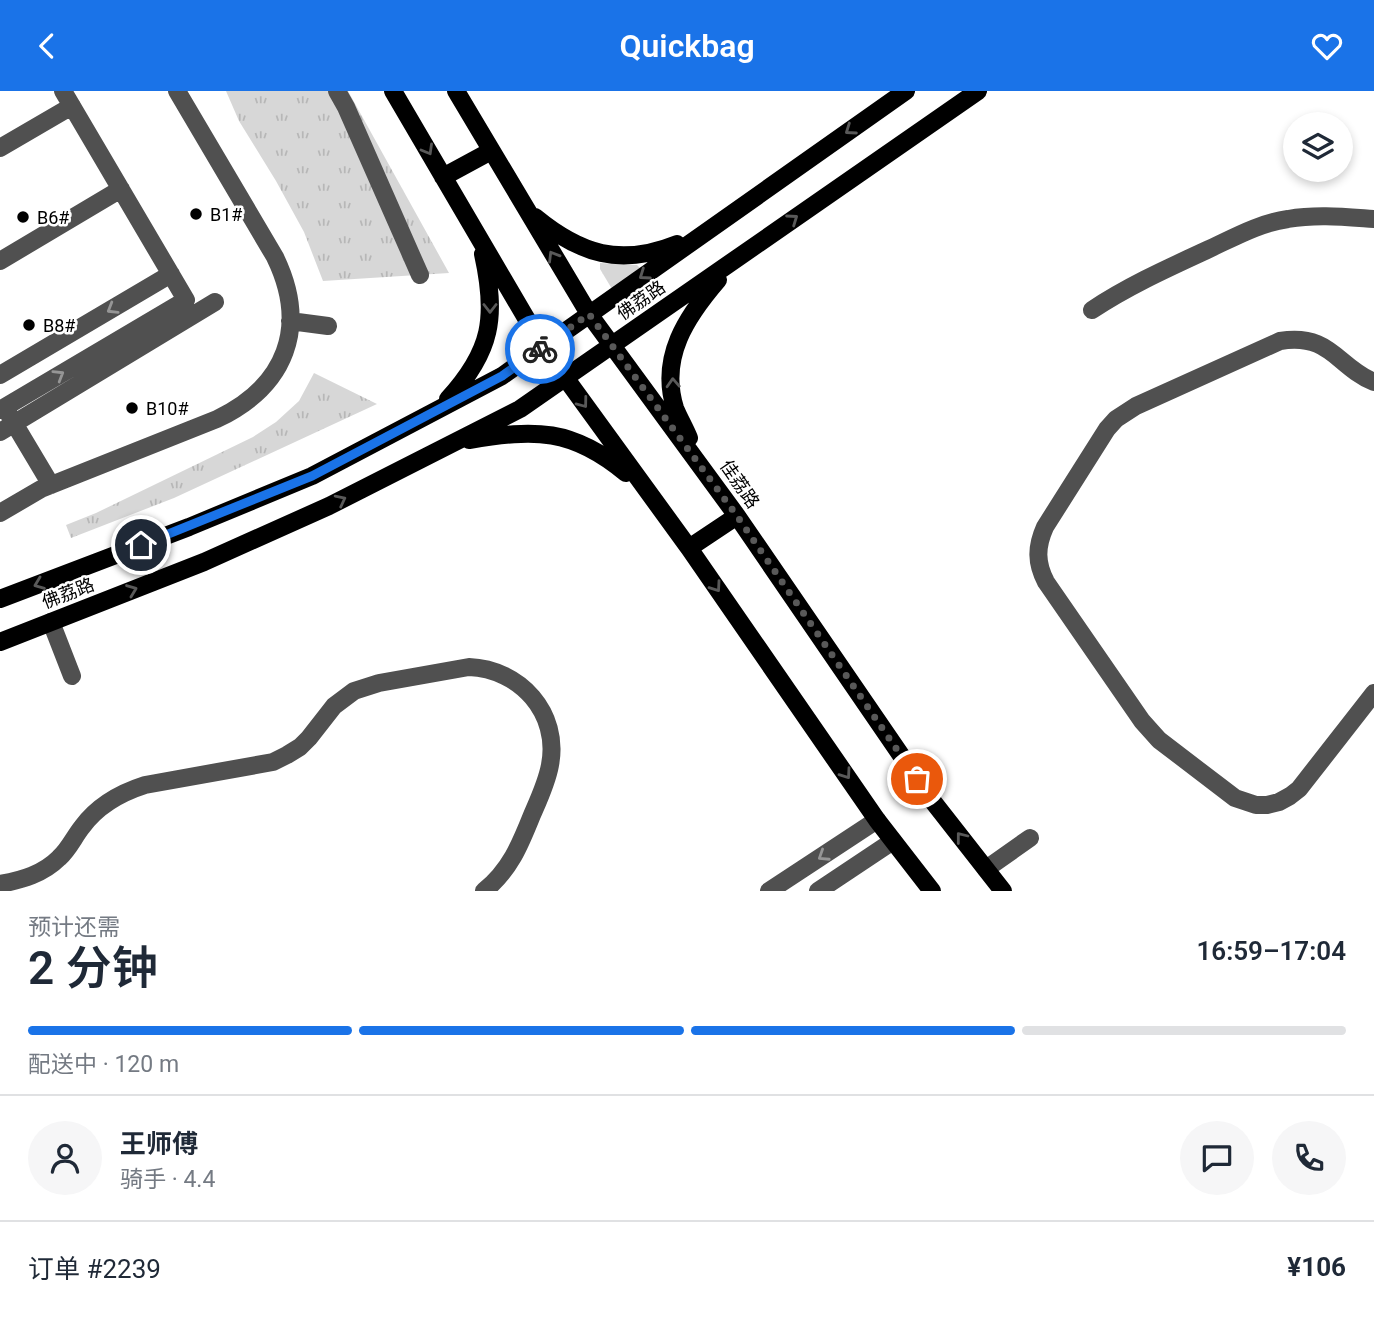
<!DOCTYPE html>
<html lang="zh">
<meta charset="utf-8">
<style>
:root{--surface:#fff;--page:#f6f6f7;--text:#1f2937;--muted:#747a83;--line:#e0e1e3;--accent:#1a73e8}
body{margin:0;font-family:Roboto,"Noto Sans SC",sans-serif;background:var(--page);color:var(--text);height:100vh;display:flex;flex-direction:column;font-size:26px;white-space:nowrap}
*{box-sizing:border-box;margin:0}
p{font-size:23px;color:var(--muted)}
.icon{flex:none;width:38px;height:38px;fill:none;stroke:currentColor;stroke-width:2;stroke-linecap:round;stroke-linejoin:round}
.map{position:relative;height:800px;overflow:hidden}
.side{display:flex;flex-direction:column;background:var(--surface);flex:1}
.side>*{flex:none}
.controls{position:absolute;left:1283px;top:21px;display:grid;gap:14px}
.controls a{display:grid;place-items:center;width:70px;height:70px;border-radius:50%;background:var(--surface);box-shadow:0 4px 10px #0003;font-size:35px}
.pin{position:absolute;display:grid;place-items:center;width:60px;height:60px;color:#fff;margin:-30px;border:4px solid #fff;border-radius:50%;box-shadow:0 2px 7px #0007}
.courier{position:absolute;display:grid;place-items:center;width:70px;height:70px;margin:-35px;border:5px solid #1a73e8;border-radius:50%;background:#fff;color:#222;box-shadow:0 2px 9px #0007}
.overview em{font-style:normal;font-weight:600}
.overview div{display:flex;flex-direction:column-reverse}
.overview{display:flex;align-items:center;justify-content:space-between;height:119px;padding:0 28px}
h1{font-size:46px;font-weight:600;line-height:52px}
.bar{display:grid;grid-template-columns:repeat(4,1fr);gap:10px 7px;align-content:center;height:84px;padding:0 28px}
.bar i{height:9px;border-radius:5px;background:var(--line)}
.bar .current{background:var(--accent)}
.bar p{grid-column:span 4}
.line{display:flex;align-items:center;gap:18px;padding:0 28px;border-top:2px solid var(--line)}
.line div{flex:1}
.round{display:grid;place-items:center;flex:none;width:74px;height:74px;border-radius:37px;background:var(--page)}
header{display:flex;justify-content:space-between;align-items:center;height:91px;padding:0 28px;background:var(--accent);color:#fff;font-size:32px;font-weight:600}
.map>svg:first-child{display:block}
</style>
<header><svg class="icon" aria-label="back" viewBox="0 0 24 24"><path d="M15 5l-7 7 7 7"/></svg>Quickbag<svg class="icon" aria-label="heart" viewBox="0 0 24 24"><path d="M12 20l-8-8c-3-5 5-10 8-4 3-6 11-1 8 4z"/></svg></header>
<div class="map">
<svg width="1374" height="800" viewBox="0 0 1374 800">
<defs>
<pattern id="grass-tufts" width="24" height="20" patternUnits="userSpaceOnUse" patternTransform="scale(1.75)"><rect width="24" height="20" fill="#d7d7d7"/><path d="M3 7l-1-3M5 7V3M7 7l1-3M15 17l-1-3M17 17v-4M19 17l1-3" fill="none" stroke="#b7b7b7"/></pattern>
</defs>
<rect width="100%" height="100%" fill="#fff"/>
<path fill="url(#grass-tufts)" d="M226 0H348L449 182 323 190 304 141 276 90 239 30Z
M600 172 637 174 640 177 612 198 600 178Z
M314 282 377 313 174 407 71 447 66 434 96 422 253 346 276 331 299 310Z"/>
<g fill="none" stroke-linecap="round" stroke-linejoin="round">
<path stroke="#505050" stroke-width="18" d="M337 0 346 16 420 184
M0 57 72 15
M0 170 121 98
M1092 219C1128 195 1168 177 1207 159 1233 147 1259 132 1288 128 1317 123 1345 126 1374 128
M290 230 328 235
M0 284 171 183
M1374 291C1336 275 1331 242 1280 250L1136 315 1116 328 1107 338 1045 436C1036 456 1036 472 1046 491L1142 630 1159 649 1235 707 1256 714H1267L1279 711 1290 705 1299 698 1374 602
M0 319 186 209 63 0
M8 322 51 394
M0 341 215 211
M0 422 41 398 217 328C286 295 309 236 275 166L177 0
M51 531 72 585
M986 778 1030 747
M0 793C22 789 43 783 59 767 69 758 74 746 82 736 98 714 120 702 145 694L273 671 287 664 300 656 309 647 334 615 354 600 379 592 469 576C520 578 560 622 550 674 547 691 539 708 532 724 520 754 510 779 484 800
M769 800 877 729
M818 800 893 750"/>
<path stroke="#000" stroke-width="18" d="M393 0 543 256 689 457 877 729 932 800
M456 0 589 223 737 425 931 708 1003 800
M443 86 491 60
M535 126C580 163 620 176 677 153
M448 308C492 260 497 226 483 163
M689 347C685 337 679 327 675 317 659 266 687 225 718 189
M469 349C535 338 572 337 626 382
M689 457 737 425
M0 508 189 436 312 385 502 285 906 0
M0 551 204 471 329 415 520 318 978 0"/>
</g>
<defs><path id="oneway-chevron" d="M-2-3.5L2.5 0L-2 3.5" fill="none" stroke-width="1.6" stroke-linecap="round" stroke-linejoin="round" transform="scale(1.75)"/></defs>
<g stroke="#595959">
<use href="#oneway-chevron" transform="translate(850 39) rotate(145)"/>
<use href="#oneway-chevron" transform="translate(428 59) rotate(60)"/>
<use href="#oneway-chevron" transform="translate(793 128) rotate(-35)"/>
<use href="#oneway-chevron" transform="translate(553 165) rotate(-121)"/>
<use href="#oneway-chevron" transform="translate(644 184) rotate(145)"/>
<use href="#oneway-chevron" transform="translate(490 217) rotate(90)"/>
<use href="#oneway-chevron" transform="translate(673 292) rotate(-93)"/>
<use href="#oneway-chevron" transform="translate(583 312) rotate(53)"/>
<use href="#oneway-chevron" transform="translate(341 409) rotate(-27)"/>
<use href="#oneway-chevron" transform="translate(39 493) rotate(159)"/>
<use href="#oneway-chevron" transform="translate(716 496) rotate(55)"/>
<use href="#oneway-chevron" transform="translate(132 499) rotate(-21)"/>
<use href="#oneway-chevron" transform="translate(846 683) rotate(55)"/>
<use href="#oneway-chevron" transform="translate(961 746) rotate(-128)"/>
</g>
<g stroke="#969696">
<use href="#oneway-chevron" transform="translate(112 218) rotate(149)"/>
<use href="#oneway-chevron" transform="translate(59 284) rotate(-31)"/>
<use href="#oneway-chevron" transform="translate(823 765) rotate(147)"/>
</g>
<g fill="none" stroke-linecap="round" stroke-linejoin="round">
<path stroke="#595959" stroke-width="7" stroke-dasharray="0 12.6" d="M540 258 589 223 737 425 917 688"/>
<path stroke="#1a73e8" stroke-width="9" d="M141 454 312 385 502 285 540 258"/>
</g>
<g fill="#000" stroke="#fff" stroke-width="2.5">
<circle cx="196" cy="123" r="7"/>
<circle cx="23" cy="126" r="7"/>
<circle cx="29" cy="234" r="7"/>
<circle cx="132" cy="317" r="7"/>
</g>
<g text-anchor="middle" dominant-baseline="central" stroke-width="5" stroke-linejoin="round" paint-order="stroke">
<g font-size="18" fill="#000" stroke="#fff" text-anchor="start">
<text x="210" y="123">B1#</text>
<text x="37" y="126">B6#</text>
<text x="43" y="234">B8#</text>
<text x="146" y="317">B10#</text>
</g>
<g font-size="18" fill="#000" stroke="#fff">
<text transform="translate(641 209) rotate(-35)">佛荔路</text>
<text transform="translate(740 393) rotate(55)">佳荔路</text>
<text transform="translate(68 502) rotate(-21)">佛荔路</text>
</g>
</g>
</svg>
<div class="controls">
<a><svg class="icon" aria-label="layers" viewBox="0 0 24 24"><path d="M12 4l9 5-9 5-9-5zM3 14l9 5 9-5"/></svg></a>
</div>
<div class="pin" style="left:917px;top:688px;background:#ea580c"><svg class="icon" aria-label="bag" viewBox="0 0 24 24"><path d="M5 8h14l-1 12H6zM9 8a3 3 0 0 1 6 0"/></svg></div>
<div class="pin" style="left:141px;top:454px;background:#1f2937"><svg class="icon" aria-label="home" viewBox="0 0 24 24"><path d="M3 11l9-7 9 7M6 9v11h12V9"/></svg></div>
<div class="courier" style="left:540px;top:258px"><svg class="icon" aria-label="bike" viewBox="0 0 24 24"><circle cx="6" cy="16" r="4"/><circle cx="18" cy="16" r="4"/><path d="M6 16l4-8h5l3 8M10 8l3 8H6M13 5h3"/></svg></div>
</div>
<section class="side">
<div class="overview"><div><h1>2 分钟</h1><p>预计还需</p></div><em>16:59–17:04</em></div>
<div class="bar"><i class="current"></i><i class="current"></i><i class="current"></i><i></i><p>配送中 · 120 m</p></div>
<div class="line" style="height:126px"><a class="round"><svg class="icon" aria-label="person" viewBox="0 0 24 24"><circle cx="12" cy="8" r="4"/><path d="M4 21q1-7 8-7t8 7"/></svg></a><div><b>王师傅</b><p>骑手 · 4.4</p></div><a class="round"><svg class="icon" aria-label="chat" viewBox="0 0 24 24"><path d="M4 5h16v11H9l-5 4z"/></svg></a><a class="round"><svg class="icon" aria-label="phone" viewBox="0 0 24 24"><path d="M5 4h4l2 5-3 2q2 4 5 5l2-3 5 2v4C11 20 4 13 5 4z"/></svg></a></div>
<div class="line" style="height:91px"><div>订单 #2239</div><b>¥106</b></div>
</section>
